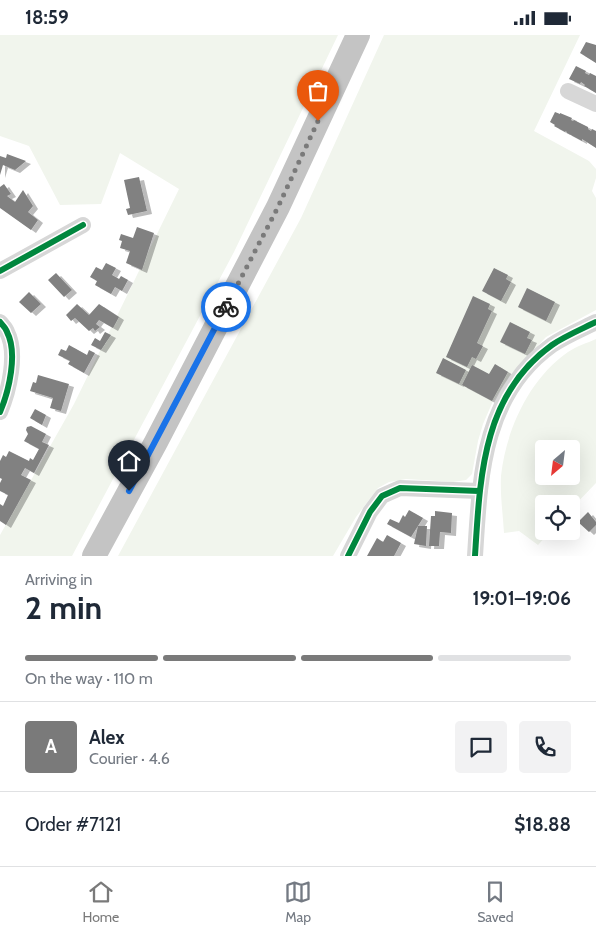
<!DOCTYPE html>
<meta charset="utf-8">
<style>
:root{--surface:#fff;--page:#f2f2f3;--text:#1f2937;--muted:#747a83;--line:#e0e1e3;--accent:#7a7a7a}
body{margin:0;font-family:Cabin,sans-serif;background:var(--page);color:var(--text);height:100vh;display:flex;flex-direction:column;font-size:19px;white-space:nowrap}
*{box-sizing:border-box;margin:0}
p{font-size:16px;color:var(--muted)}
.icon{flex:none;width:28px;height:28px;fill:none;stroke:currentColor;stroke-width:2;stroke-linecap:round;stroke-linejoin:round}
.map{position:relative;height:521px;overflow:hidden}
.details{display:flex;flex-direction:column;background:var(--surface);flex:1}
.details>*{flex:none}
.needle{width:32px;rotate:208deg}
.controls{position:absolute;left:535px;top:405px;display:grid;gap:10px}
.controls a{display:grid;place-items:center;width:45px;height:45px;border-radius:5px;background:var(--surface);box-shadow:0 5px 20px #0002;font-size:25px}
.pin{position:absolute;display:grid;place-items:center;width:42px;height:42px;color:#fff;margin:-51px -21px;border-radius:50% 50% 50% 0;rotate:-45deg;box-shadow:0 0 5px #0007}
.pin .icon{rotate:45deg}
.courier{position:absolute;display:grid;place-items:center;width:50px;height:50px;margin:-25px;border:4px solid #1a73e8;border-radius:50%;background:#fff;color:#222;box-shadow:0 1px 6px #0007}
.summary em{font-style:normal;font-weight:700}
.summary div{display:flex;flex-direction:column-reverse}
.summary{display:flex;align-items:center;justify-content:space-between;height:85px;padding:0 25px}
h1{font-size:32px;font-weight:700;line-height:38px}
.bar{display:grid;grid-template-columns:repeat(4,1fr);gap:8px 5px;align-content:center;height:60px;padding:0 25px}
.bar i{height:6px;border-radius:4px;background:var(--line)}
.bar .on{background:var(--accent)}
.bar p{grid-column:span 4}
.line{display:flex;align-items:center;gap:12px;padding:0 25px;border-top:1px solid var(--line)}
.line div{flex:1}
.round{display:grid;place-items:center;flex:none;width:52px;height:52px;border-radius:5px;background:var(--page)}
.status{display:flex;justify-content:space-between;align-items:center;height:35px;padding:0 25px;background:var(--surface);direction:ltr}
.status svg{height:14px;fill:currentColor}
.tabs{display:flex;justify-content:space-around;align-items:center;height:70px;border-top:1px solid var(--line);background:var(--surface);font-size:14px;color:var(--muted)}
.tabs a{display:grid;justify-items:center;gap:2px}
.tabs .on{color:var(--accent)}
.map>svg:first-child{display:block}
</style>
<div class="status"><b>18:59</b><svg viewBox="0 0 49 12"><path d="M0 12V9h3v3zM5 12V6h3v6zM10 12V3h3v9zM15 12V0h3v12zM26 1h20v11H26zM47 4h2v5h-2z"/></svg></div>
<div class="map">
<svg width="596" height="521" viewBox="0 0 596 521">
<defs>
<filter id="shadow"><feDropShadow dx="5" dy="3" stdDeviation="0" flood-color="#0004"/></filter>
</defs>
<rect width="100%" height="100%" fill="#fff"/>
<path fill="#f1f5ed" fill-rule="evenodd" d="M0 0H338L234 217 72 521H0V500L74 369 179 154 120 118 101 169 60 170 29 111 0 101Z
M384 0H580L534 96 589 126 596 134V143L592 156 596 163V275L546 302 510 340 493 366 483 389 478 406 472 439 466 445 453 447 406 444 389 447 378 453 356 482 333 521H118L301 183Z
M596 304V448L571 474V469H544V496H551L538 510 519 496 504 498C503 480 500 460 501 441 506 395 529 344 568 317 577 311 587 308 596 304ZM544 414H571V441H544Z"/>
<path fill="#818181" filter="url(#shadow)" d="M586 7 596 10V28L580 18Z
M576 31 586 36 585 38 589 40 590 38 596 41V58L584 51 585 50 581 47 580 49 569 44Z
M555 77 560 79V78L572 83 571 85 573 86 574 85 588 92V94L591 96 592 94 596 96V113L582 104V106L567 98 566 96 565 97 554 91 555 90 550 87Z
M7 119 26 126 15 135 3 130 0 140V121L6 123Z
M139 142 147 176 128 180 126 174 130 173 124 145Z
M4 149 11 159 7 161 15 167 23 155 33 171 28 177 38 185 31 195 0 173V152Z
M137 192 154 198 142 235 126 228 130 216 120 213 122 206 119 205 121 199 133 203Z
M106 228 116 233 112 240 119 244 121 241 128 245 122 256 115 252 111 259 95 250 97 246 90 242 96 232 102 235Z
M494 233 508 240 506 244 511 247 501 266 482 256Z
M56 238 72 255 64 262 48 245Z
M527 253 555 267 546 286 518 272Z
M29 257 41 269 31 278 19 267Z
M473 261 490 269 488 274 492 276 477 308 483 311 476 324 472 322 467 332 446 322Z
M77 269 89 280 99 269 119 282 113 293 99 285 96 289 100 292 95 296 93 293 89 296 75 283 71 286 66 280Z
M510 287 530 297 527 303 532 305 525 319 500 307Z
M105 297 111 300 101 315 91 310 95 303 100 306Z
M69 310 87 320 89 315 95 318 84 338 68 329 70 326 58 320 61 314 66 316Z
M443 323 466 335 459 349 436 338Z
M495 329 508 337 492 366 462 350 472 330 489 339Z
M38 340 69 349 61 376 50 373 53 363 30 356 33 347 36 348Z
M35 374 46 380 42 390 30 383Z
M31 391 46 399 42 407 49 410 34 438 25 433 21 440 31 445 6 490 0 486V469L3 471 8 460 0 456V448L2 444 0 443V426L3 420 6 422 9 416 29 426 30 423 33 425 39 414 24 406 28 399 26 395 27 392Z
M409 475 423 483 411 502 387 489 390 484 399 488 403 480 405 482Z
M435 476 452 478 451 498 440 497 439 511H429L431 481H435Z
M588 477 596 487V490L589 497 578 487Z
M418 491H427L426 511 414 509Z
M387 500 401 508 394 521H367L377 503 383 507Z"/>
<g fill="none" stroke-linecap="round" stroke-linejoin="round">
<path stroke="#d7d7d7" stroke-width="16" d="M568 56 596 69
M0 236 83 190
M0 287C2 290 6 293 7 297 18 318 9 356 0 377
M348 521 370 477 382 461 400 453 479 456
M475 521C480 443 482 360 552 310 565 301 582 294 596 287"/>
<path stroke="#c4c4c4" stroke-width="24" d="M94 521 156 407 278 172 358 0"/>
<g stroke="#fff" stroke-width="9">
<path id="cycleway" d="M0 236 83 190
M0 287C2 290 6 293 7 297 18 318 9 356 0 377
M348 521 370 477 382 461 400 453 479 456
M475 521C480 443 482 360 552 310 565 301 582 294 596 287"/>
</g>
<use href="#cycleway" stroke="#00873e" stroke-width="6"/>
</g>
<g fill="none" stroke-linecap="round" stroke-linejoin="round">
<path stroke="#7a7a7a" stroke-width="5" stroke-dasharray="0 9" d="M226 272 278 172 318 86"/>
<path stroke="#1a73e8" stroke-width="6" d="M129 456 226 272"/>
</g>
</svg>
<div class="controls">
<a><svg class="needle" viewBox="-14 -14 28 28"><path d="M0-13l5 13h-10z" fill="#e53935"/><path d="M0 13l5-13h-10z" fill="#747a83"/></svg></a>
<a><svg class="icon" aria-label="locate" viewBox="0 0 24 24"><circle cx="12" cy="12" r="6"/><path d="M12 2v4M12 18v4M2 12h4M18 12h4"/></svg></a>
</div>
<div class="pin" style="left:318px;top:86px;background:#ea580c"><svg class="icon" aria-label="bag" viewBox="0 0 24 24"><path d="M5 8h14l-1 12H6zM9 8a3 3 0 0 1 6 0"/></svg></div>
<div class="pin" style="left:129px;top:456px;background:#1f2937"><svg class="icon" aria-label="home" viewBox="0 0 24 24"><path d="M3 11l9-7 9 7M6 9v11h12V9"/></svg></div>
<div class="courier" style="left:226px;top:272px"><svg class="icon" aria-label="bike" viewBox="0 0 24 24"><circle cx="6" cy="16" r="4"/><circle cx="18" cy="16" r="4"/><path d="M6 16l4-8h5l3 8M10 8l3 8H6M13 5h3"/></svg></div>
</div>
<section class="details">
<div class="summary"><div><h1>2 min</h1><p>Arriving in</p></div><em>19:01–19:06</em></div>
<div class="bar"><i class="on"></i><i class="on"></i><i class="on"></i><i></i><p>On the way · 110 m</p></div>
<div class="line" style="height:90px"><b class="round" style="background:var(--accent);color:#fff">A</b><div><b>Alex</b><p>Courier · 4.6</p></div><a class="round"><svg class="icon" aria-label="chat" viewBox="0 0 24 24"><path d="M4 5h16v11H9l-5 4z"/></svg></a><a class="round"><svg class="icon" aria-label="phone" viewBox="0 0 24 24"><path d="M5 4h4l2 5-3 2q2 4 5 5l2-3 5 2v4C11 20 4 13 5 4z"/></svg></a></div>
<div class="line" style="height:65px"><div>Order #7121</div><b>$18.88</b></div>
</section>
<nav class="tabs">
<a class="on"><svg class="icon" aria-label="home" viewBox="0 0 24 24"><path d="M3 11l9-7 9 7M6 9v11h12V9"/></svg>Home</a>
<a><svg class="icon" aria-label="map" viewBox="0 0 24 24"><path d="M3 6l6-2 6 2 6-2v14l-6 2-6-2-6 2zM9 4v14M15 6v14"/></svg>Map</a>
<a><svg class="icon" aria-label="saved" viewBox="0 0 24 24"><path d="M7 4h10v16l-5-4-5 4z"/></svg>Saved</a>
</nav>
